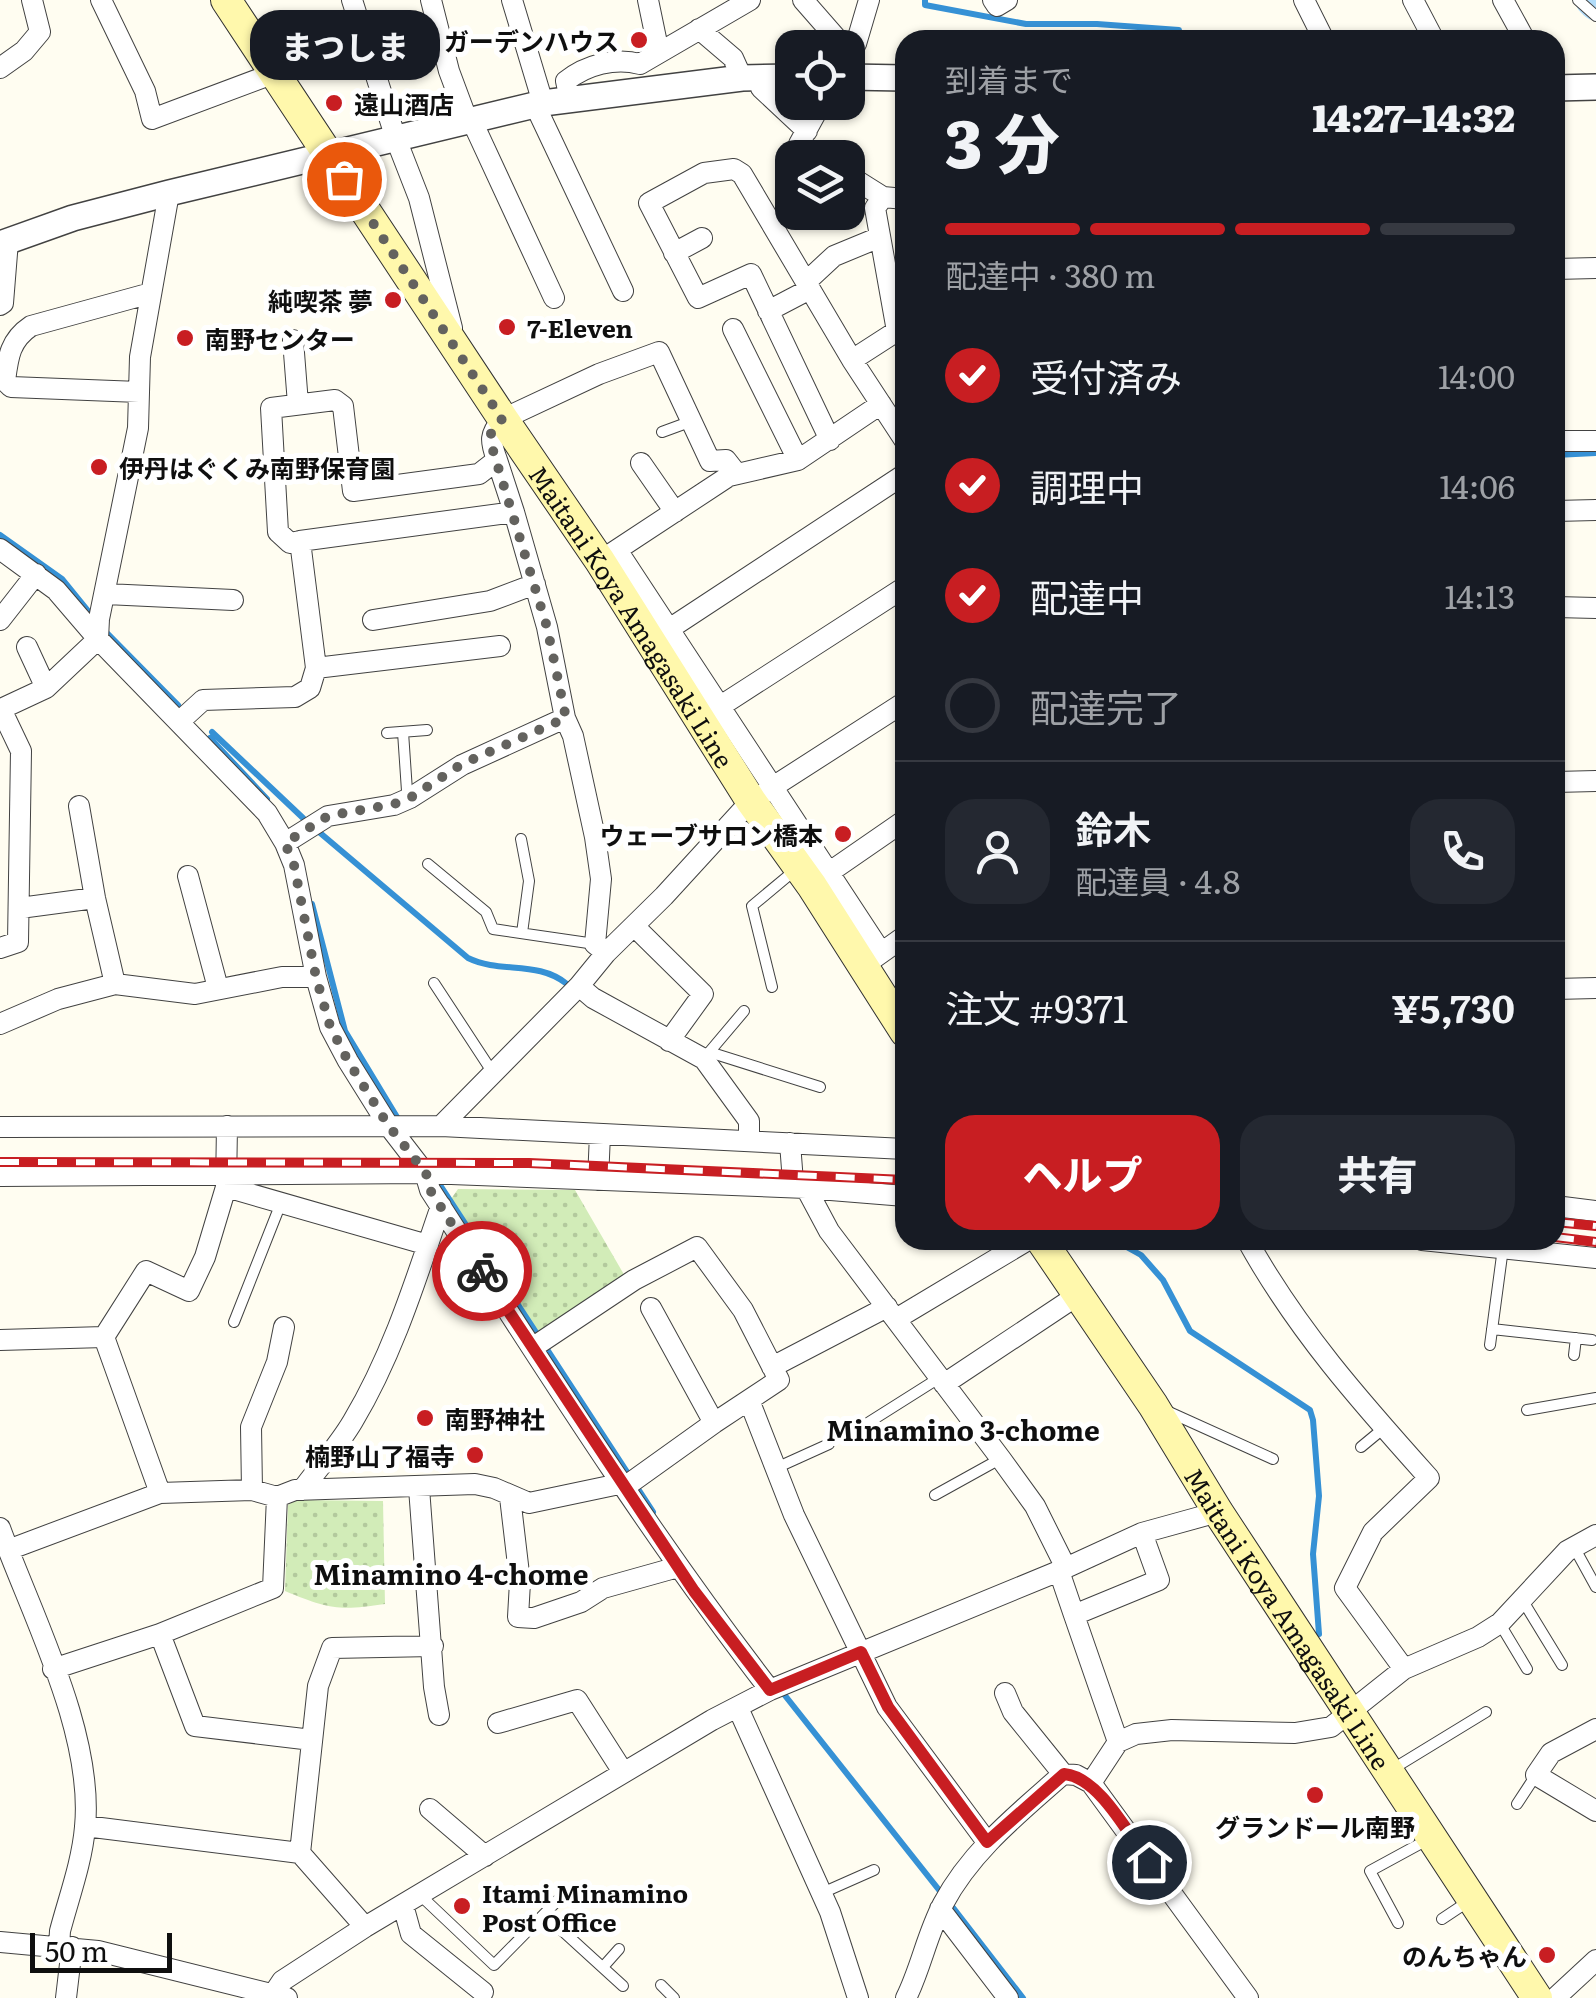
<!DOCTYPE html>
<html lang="ja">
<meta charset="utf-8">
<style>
:root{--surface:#171b24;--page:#242831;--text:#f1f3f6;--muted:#9ea1a6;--line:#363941;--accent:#c81e22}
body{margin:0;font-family:Literata,"Noto Sans JP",serif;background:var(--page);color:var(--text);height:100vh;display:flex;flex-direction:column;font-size:38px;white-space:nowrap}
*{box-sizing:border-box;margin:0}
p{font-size:32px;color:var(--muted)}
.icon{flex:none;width:55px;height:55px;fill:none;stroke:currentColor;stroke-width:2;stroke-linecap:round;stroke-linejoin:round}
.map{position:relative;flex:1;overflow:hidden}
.sheet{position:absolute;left:895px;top:30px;width:670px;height:1220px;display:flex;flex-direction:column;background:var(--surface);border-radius:30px;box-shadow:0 2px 8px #0004}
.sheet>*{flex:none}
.fabs{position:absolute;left:775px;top:30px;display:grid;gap:20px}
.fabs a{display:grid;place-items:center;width:90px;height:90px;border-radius:20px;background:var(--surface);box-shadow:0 2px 8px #0004;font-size:50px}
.scale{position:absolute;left:30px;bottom:25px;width:142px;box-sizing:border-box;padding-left:10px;border:5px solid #0f0f0f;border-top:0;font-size:28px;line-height:35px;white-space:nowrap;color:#0f0f0f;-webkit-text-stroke:8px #fff;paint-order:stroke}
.pin{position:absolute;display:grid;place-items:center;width:85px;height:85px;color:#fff;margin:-42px;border:5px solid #fff;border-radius:50%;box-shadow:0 2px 10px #0007}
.courier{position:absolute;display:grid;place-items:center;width:100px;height:100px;margin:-50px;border:8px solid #c81e22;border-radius:50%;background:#fff;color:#222;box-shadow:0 2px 12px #0007}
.bubble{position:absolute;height:70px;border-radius:30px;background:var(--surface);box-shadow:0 2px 8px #0004;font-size:32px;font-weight:800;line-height:70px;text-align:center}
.headline em{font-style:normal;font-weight:800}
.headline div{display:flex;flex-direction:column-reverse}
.headline{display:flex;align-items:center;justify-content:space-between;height:170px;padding:0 50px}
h1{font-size:65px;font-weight:800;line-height:75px}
.bar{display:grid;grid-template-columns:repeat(4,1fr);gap:15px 10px;align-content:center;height:120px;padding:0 50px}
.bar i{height:12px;border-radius:8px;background:var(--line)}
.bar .selected{background:var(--accent)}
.bar p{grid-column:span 4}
.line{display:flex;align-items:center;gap:25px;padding:0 50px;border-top:2px solid var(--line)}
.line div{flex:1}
.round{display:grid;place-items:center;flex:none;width:105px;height:105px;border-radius:30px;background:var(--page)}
ol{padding:0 50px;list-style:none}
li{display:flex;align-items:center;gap:30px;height:110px}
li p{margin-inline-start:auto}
li .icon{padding:10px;border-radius:50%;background:var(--accent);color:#fff;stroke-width:4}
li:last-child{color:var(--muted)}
li i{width:55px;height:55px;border:5px solid var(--line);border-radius:50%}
.primary-button{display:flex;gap:20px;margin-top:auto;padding:20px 50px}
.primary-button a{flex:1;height:115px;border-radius:30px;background:var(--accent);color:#fff;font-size:40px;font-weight:800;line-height:115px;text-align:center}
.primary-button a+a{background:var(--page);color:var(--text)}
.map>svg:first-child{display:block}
</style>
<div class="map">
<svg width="1596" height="1998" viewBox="0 0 1596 1998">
<defs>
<pattern id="park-dots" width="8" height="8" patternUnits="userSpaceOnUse" patternTransform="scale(2.5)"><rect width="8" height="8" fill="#d2ecb8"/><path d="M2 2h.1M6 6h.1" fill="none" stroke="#b3c99d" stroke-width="1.8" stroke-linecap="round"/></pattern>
</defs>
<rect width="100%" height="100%" fill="#fffdf1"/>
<path fill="url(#park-dots)" d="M458 1189 575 1190 626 1278 538 1334 451 1199Z
M296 1500 383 1501 385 1604C339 1611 328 1609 285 1591L288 1505Z"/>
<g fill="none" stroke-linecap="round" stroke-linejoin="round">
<path stroke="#3691d5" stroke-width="6" d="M925 0V5L1026 24H1097L1179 30 1180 40
M1555 455 1596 453
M0 535 62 579 88 611
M108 634 178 705
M212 732 303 818
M210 738 267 799
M319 832 468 958C501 974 537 960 567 984
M312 904 345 1031 400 1122
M436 1179 653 1512
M1114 1240 1141 1255 1163 1280 1190 1331 1310 1410 1313 1420 1319 1496 1313 1554 1319 1634
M783 1693 943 1895
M951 1905 1023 1998"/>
<path stroke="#b3ddfa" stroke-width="35" d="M1593 0 1596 3"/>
<g stroke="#424242" stroke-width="12">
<path id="service" d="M1578 0 1596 16
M662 432 692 421
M403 732 407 791 410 798
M387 733 427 730
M521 839 529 881 522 933
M428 864 486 912 493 929 595 944
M434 983 493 1073
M772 987 752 906 794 871
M709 1052 820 1087
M706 1056 744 1011
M234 1322 281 1203
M1492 1329 1592 1340
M1490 1345 1503 1248
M1574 1355 1576 1338
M1527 1410 1596 1398
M1169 1412 1273 1459
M863 1426 939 1378
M1361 1447 1384 1428
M776 1468 829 1444
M935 1495 1000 1459
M1574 1547 1596 1587
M1523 1601 1562 1665
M1500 1624 1527 1669
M1391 1770 1486 1712
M1517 1804 1536 1775
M822 1893 874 1870
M420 1895 494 1965 558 1900
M544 1914 623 1986
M1442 1919 1469 1901
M1398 1923 1370 1871 1427 1840
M603 1967 619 1949
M661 1985 674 1998"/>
</g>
<g stroke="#424242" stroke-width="22">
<path id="minor" d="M101 0 145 91 152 119 275 73
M352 0 396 139 419 198 452 328
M431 0 449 71 468 122
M512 0 543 103
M648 0 659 53
M803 0 845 48
M993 0 997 6 1007 0
M1304 0 1324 40
M1413 0 1434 40
M1503 0 1525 40
M699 29 733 58 742 78
M848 49 856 44 869 0
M0 68 24 51 40 32 32 0
M760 78 761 88 807 131
M570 100 566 81C586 65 615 57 640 64L750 0
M535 105 623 291
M472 121 554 298
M820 158 799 144 822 102
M848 175 883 197 905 199
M674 253 702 238
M1555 269 1596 268
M806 282 834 256 880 237
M0 305 3 303 8 241
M768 311 810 289
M733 329 798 460
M293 340 298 404
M852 360 897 331 875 208 883 197
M139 392 11 387 5 381C8 357 10 340 31 326L151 293
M830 440 751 274 698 298 649 203 704 173 734 169 742 174 852 360 905 441
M1555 441H1596
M497 460 514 512
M641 463 675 512
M1555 511 1596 510
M300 541 290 543 278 532 271 408 335 400 343 406 353 491 479 474 497 460C490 441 489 434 503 419L599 374 659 352 710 461 726 460 737 474
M0 549 56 590 98 639 267 813 285 843 294 865 316 977 330 1027 348 1061 388 1125 425 1173 430 1190C539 1359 647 1531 770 1690
M617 550 881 952
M606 557 729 476 798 460 881 404
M106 594 233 600
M1555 607 1596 608
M0 620 36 574
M373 620 490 601 535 584
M660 635 905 474
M27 647 46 688
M316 668 500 646
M719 707 905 587
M180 721 203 700 295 697 310 688 316 668 300 541 514 512 547 627 565 718 573 736 595 837 601 879 595 944 606 953
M1555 782 1596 781
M79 806 95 898 115 984 195 994 282 977H316
M285 843 328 816 394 805 410 798 462 765 565 718
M188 876 218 988
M821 878 905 820
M20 908 95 898
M634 926 703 994 669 1041
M0 948 18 942 21 751 1 709 46 688 98 639 99 619 138 428 140 357 169 193
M874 958 905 936
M579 986 593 998 704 1059 749 1121V1141
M1555 989 1596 988
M0 1024 58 999 115 984
M441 1126 579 986 606 953 664 896 751 801 905 702
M0 1127 441 1126 905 1149
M790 1143 793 1182 806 1188 829 1231 1001 1459 1035 1506 1066 1568
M0 1176 425 1173 806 1188 905 1196
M598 1180 600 1134
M226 1187 428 1245
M1555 1206 1596 1211
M1247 1240C1297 1330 1360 1401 1429 1478L1373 1532 1345 1588 1404 1669
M1422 1240 1596 1258
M896 1319 1028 1240
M104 1337 146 1271 189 1291 205 1257 226 1187 227 1126
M0 1340 104 1337 160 1493
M532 1348 634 1280 697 1247 743 1310 779 1380 714 1423
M772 1367 887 1307
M944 1384 1078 1295
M749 1400 794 1515 887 1707 987 1842
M626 1486 714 1423 651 1308
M419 1488 434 1687 439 1715
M252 1490 251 1427 277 1362 284 1327
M302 1490C319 1467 339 1445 353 1421 393 1354 416 1279 441 1206
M277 1497 273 1588 160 1634 195 1726 312 1740
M510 1497 520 1582 518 1617 534 1618 581 1602 603 1588 678 1567
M0 1528C32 1616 94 1733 85 1827 82 1862 69 1897 60 1931L59 1947
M1142 1533 1159 1580 1074 1615 1118 1742 1091 1783 1248 1998
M8 1550 160 1493 252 1490 277 1497 295 1490 475 1484 494 1488 529 1503 624 1483
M1059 1571 1074 1615
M53 1669 160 1634
M1005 1693 1013 1712 1063 1774 1076 1775 1091 1783
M738 1708 830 1912 858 1998
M498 1723 577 1700 623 1772
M1596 1729 1551 1753 1536 1775 1596 1811
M1118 1742 1136 1734 1172 1730 1295 1733 1331 1727 1404 1669 1478 1637 1500 1623 1567 1551 1596 1535
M430 1809 485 1856
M85 1826 300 1853 365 1927
M300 1853 318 1686 332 1648 433 1646
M403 1905 411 1934 483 1992
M940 1909 1008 1998
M0 1942 98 1951 287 1998
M274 1993 282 1981 365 1927 712 1720 770 1690 1059 1571 1142 1533 1218 1512
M66 1998 72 1947
M906 1998C921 1968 927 1934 943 1904 971 1851 1019 1813 1063 1774
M1555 1998 1596 1960"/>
</g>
<g stroke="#424242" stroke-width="28">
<path id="tertiary" d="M848 77 905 78
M1555 88 1596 87
M0 244 73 218 169 193 543 103 742 78 792 77"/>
</g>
<g stroke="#313131" stroke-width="32">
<g id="secondary">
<path id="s1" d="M226 0 503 419 600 561 751 801 812 886 905 1032"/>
<path id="s2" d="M1041 1240 1153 1405 1218 1512 1537 1998"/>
</g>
</g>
<use href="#service" stroke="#fff" stroke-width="10"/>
<use href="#minor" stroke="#fff" stroke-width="20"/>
<use href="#tertiary" stroke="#fff" stroke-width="25"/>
<use href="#secondary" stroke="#fff8ac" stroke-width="30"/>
<g stroke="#c81e22" stroke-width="10">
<path id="rail" d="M0 1162 529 1163 905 1180
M1555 1222 1596 1226
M1555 1237 1596 1242"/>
</g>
<use href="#rail" stroke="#fff" stroke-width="6" stroke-dasharray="19" stroke-linecap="butt"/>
</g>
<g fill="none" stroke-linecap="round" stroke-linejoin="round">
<path stroke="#63625e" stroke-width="10" stroke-dasharray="0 18" d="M344 179 502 419 491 432V444L547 627 566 718 462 764 410 798 394 804 328 816 285 843 294 865 316 977 330 1026 348 1061 388 1125 426 1173 430 1190 482 1271"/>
<path stroke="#c81e22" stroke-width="12" d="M482 1271 694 1591 770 1690 861 1652 888 1707 987 1842 1064 1774C1099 1777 1128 1834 1149 1862"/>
</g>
<g fill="#c81e22" stroke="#fff" stroke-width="4">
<circle cx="639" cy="40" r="10"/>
<circle cx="334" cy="103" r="10"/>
<circle cx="393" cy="300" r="10"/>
<circle cx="507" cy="327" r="10"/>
<circle cx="185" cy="338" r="10"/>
<circle cx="99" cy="467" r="10"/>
<circle cx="843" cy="834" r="10"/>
<circle cx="425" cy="1418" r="10"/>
<circle cx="475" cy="1455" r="10"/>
<circle cx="1315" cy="1795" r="10"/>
<circle cx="462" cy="1906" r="10"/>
<circle cx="1547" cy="1955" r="10"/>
</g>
<g text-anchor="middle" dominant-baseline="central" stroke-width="10" stroke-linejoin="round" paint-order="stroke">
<g font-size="25" font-weight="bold" fill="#0f0f0f" stroke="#fff" text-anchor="start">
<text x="619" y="40" text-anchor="end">ガーデンハウス</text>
<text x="354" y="103">遠山酒店</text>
<text x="373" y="300" text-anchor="end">純喫茶 夢</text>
<text x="527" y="327">7-Eleven</text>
<text x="205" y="338">南野センター</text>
<text x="119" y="467">伊丹はぐくみ南野保育園</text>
<text x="823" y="834" text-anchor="end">ウェーブサロン橋本</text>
<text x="445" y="1418">南野神社</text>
<text x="455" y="1455" text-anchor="end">楠野山了福寺</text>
<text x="1315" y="1826" text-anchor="middle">グランドール南野</text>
<text x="482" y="1892">Itami Minamino<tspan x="482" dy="29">Post Office</tspan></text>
<text x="1527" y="1955" text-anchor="end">のんちゃん</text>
</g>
<g font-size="25" fill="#0f0f0f" stroke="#fff">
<text stroke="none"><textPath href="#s1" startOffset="738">Maitani Koya Amagasaki Line</textPath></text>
<text stroke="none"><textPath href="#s2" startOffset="452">Maitani Koya Amagasaki Line</textPath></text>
</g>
<g font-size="28" font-weight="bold" fill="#0f0f0f" stroke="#fff">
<text x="963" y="1429">Minamino 3-chome</text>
<text x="451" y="1573">Minamino 4-chome</text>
</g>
</g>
</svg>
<div class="fabs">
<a><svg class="icon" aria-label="locate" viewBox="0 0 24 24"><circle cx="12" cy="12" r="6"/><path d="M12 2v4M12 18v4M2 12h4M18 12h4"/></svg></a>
<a><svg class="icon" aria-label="layers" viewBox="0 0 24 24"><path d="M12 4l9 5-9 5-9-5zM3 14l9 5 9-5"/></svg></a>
</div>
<div class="scale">50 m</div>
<div class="pin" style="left:344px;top:179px;background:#ea580c"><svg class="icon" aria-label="bag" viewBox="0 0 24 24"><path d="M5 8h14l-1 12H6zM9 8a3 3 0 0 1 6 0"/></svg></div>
<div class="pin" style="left:1149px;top:1862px;background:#1f2937"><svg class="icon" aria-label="home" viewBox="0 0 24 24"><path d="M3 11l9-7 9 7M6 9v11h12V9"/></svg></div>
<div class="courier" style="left:482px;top:1271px"><svg class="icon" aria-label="bike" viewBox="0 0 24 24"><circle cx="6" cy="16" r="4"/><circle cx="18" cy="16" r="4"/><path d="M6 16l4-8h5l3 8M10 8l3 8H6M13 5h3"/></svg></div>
<div class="bubble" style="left:250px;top:10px;width:190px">まつしま</div>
<section class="sheet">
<div class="headline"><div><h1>3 分</h1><p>到着まで</p></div><em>14:27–14:32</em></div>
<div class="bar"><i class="selected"></i><i class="selected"></i><i class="selected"></i><i></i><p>配達中 · 380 m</p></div>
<ol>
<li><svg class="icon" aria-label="check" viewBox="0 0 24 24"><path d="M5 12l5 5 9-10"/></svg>受付済み<p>14:00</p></li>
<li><svg class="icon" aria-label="check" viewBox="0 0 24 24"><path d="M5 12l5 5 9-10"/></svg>調理中<p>14:06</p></li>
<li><svg class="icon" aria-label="check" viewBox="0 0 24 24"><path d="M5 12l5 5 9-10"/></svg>配達中<p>14:13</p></li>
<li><i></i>配達完了</li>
</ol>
<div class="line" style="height:180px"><a class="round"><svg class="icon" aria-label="person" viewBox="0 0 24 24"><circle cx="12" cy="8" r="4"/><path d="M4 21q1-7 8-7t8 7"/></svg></a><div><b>鈴木</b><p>配達員 · 4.8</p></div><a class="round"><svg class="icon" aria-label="phone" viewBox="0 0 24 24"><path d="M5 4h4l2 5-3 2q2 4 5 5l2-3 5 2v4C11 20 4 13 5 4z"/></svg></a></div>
<div class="line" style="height:130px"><div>注文 #9371</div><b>¥5,730</b></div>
<div class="primary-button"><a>ヘルプ</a><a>共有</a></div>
</section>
</div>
